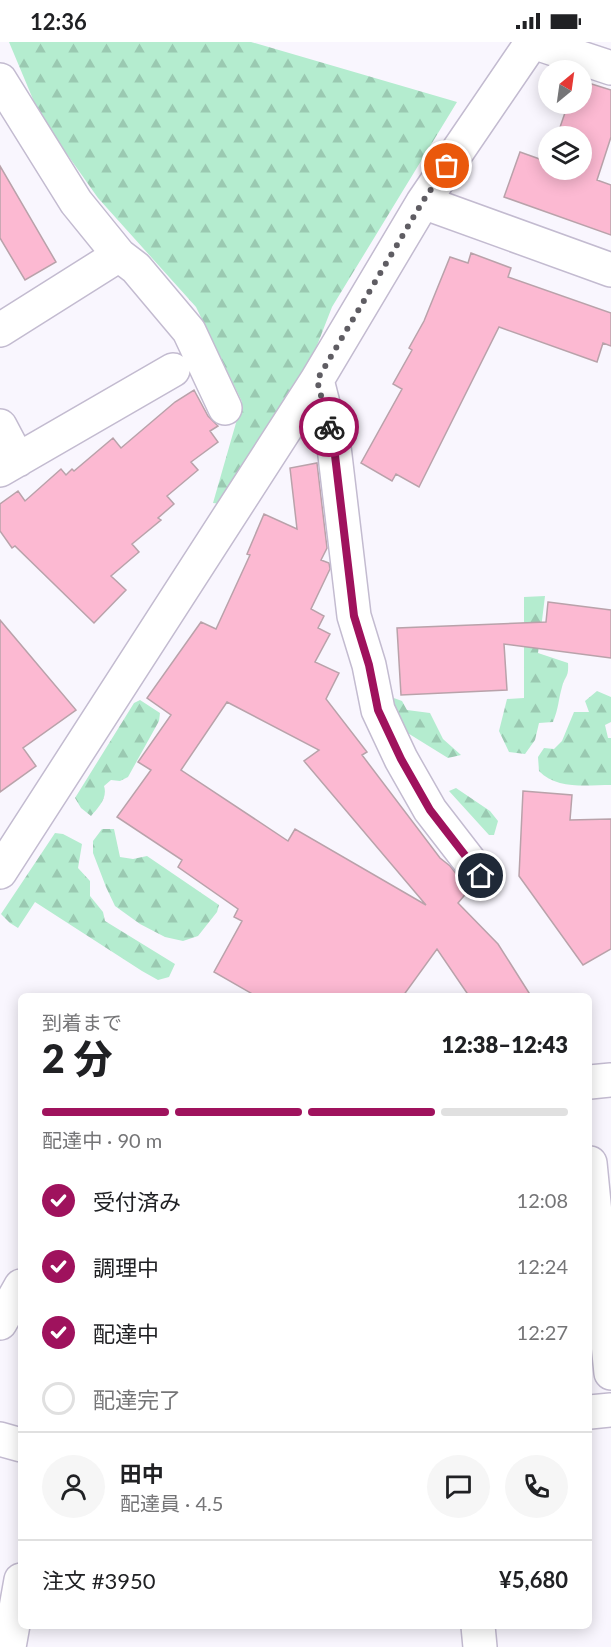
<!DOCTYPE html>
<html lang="ja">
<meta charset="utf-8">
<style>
:root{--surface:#fff;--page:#f6f6f6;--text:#202124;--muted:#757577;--line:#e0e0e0;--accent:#9f125d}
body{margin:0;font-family:Lato,"Noto Sans JP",sans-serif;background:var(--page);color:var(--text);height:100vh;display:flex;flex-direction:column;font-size:22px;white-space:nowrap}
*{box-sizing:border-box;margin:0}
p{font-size:20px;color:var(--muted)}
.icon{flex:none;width:33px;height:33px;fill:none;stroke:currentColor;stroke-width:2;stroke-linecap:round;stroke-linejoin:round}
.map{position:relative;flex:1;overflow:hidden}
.side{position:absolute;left:18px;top:951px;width:574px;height:636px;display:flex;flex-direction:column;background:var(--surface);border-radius:9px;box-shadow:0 3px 15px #0003}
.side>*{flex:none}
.needle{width:39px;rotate:29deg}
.fabs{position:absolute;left:538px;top:18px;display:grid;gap:12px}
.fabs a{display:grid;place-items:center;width:54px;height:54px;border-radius:50%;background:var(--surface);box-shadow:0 3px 15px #0003;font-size:30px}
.pin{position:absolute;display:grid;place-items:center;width:51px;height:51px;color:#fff;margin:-26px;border:3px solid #fff;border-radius:50%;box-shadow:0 2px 6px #0007}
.courier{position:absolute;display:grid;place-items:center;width:60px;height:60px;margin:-30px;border:4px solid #9f125d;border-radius:50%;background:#fff;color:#222;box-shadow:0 2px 8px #0007}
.overview em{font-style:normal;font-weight:800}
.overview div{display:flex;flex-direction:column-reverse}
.overview{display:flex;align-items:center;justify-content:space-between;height:102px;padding:0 24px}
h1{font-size:39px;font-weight:800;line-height:45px}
.bar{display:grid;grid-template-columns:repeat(4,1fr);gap:9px 6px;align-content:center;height:72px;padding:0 24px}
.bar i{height:8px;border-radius:4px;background:var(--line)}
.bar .active{background:var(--accent)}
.bar p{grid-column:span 4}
.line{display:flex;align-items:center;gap:15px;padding:0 24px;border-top:2px solid var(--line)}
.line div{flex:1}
.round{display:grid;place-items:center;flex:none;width:63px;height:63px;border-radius:32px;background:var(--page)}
ol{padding:0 24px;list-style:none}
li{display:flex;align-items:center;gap:18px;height:66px}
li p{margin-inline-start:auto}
li .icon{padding:6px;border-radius:50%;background:var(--accent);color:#fff;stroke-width:4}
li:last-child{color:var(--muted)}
li i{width:33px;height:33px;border:3px solid var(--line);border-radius:50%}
.status{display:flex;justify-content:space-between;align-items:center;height:42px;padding:0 30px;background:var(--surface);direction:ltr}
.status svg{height:16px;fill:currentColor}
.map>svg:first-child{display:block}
</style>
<div class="status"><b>12:36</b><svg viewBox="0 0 49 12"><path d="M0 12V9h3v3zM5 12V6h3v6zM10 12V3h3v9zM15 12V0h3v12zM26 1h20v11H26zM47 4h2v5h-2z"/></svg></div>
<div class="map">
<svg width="611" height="1605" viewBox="0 0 611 1605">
<defs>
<pattern id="forest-firs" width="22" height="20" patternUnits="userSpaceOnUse" patternTransform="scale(1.5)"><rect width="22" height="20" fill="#b4eccf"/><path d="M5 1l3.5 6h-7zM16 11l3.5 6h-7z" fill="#9ac9b1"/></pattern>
</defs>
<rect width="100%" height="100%" fill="#f9f6fe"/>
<path fill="url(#forest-firs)" d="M9 0H251L457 60 332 265 302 342 230 463 213 461 242 360 196 265 98 156 40 74Z
M545 554 538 611 568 621C569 636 565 633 562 645 558 659 559 665 553 680L539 681 535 698 525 712 509 710 499 689 507 657 524 656V555Z
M597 649 611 655V680L605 683 608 696H611V743C587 743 557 748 539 729L538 715 544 706 554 707 562 699 574 670H589L585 659Z
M391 655 402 659 407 668 430 671 443 697 461 713 448 716 406 690Z
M140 658 160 671 159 679 128 735 120 739 111 738 104 744C108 756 98 766 91 774L81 766 75 756 134 661Z
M456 746 490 769 498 779 494 793H489L449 749Z
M102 787H114L120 815 133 817 147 814 219 863 217 870 198 894 183 899 165 895 140 882 115 864 106 845 93 811V799Z
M55 791 63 792 82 802 78 826 90 839V854L103 870 105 879 175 922 169 935 158 938 142 929 35 860 18 886 10 881 1 872Z"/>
<path fill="#fcb9d2" stroke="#b9a2aa" stroke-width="1.5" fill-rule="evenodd" d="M582 39 611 48V95L597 138 611 143V193L504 155 520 110 548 120 549 117V128H582V94H557L568 62H582Z
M0 124 56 220 25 238 0 196Z
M471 211 511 226 508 235 611 271V304L603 301 597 320 499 285 419 445 396 432 392 439 361 421 402 347 393 342 412 308 409 306 424 279 450 215 468 221Z
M194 348 208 374 218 384 210 389 218 400 191 420 198 428 167 454 174 462 158 476 161 478 132 502 139 510 111 534 126 548 94 581 15 504 12 506 0 489V462L18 449 25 459 61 427 66 433 72 427 74 429 113 396 121 406 175 360Z
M317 421 327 506 321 518 329 521 330 527 311 567 324 574 318 586 330 592 315 620 339 631 326 657 367 710 362 713 440 816 450 824 469 848 458 861 498 902 531 954H469L437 907 403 954H256L214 930 242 879 234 875 238 867 178 825 182 818 117 775 151 728 138 720 171 673 147 656 201 580 216 587 250 513 247 512 264 472 297 487 290 426ZM227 660 319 708 304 719 426 863 295 787 288 799 181 728Z
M548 560 611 568V616L504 602 507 648 401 653 397 586 546 580Z
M0 578 76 668 23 706 36 724 0 750Z
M523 749 572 753 570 778 611 777V907L583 923 519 834Z"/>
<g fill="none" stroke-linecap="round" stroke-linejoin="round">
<g stroke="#c3bbd0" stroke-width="36">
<path id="street" d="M533 0 611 26
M0 38 76 160 119 213 136 226 189 289 225 366
M423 160 611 228
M0 288 119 213
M317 338 334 405 354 574 369 623 378 668 401 717 430 768 481 834
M0 384 18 418
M0 428 173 328
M0 830 317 338 423 160 532 0
M590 1040 611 1038
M590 1121 611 1331
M0 1281 21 1244
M590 1370 611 1368
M0 1397 21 1403
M478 1584 480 1605
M9 1605 21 1538"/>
</g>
<use href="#street" stroke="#fff" stroke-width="33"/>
</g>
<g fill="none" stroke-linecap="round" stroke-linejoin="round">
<path stroke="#5f5d63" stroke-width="6" stroke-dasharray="0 10.8" d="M329 385 317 338 423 159 447 124"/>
<path stroke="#9f125d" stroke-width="8" d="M329 385 334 405 354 574 369 623 378 668 401 717 430 768 481 834"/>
</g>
</svg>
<div class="fabs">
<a><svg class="needle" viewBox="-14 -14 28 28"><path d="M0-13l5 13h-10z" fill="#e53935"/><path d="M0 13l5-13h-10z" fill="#757577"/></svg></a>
<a><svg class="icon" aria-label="layers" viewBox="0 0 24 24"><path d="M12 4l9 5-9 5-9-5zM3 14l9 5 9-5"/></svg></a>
</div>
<div class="pin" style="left:447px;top:124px;background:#ea580c"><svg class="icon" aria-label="bag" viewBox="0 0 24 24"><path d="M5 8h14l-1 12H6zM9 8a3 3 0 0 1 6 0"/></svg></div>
<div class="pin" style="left:481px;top:834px;background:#1f2937"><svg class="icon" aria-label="home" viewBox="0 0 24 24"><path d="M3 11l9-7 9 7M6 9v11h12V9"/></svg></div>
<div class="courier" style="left:329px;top:385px"><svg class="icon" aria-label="bike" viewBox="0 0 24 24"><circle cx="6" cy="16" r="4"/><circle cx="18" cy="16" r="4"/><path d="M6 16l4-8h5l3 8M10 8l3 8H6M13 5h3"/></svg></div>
<section class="side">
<div class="overview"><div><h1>2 分</h1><p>到着まで</p></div><em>12:38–12:43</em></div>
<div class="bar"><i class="active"></i><i class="active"></i><i class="active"></i><i></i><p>配達中 · 90 m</p></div>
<ol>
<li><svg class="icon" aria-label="check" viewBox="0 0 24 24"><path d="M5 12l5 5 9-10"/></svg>受付済み<p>12:08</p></li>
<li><svg class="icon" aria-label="check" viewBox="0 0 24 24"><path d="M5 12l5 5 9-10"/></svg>調理中<p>12:24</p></li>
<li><svg class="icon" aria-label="check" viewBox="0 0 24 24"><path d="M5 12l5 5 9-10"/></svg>配達中<p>12:27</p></li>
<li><i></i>配達完了</li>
</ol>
<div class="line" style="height:108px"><a class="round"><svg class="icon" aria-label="person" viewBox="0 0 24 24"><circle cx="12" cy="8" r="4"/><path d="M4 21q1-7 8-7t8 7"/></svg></a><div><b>田中</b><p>配達員 · 4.5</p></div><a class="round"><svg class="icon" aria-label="chat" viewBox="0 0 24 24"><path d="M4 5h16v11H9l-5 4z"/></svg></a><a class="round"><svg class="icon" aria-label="phone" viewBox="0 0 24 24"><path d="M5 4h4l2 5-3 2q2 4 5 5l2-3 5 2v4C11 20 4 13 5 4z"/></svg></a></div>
<div class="line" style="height:78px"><div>注文 #3950</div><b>¥5,680</b></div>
</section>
</div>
